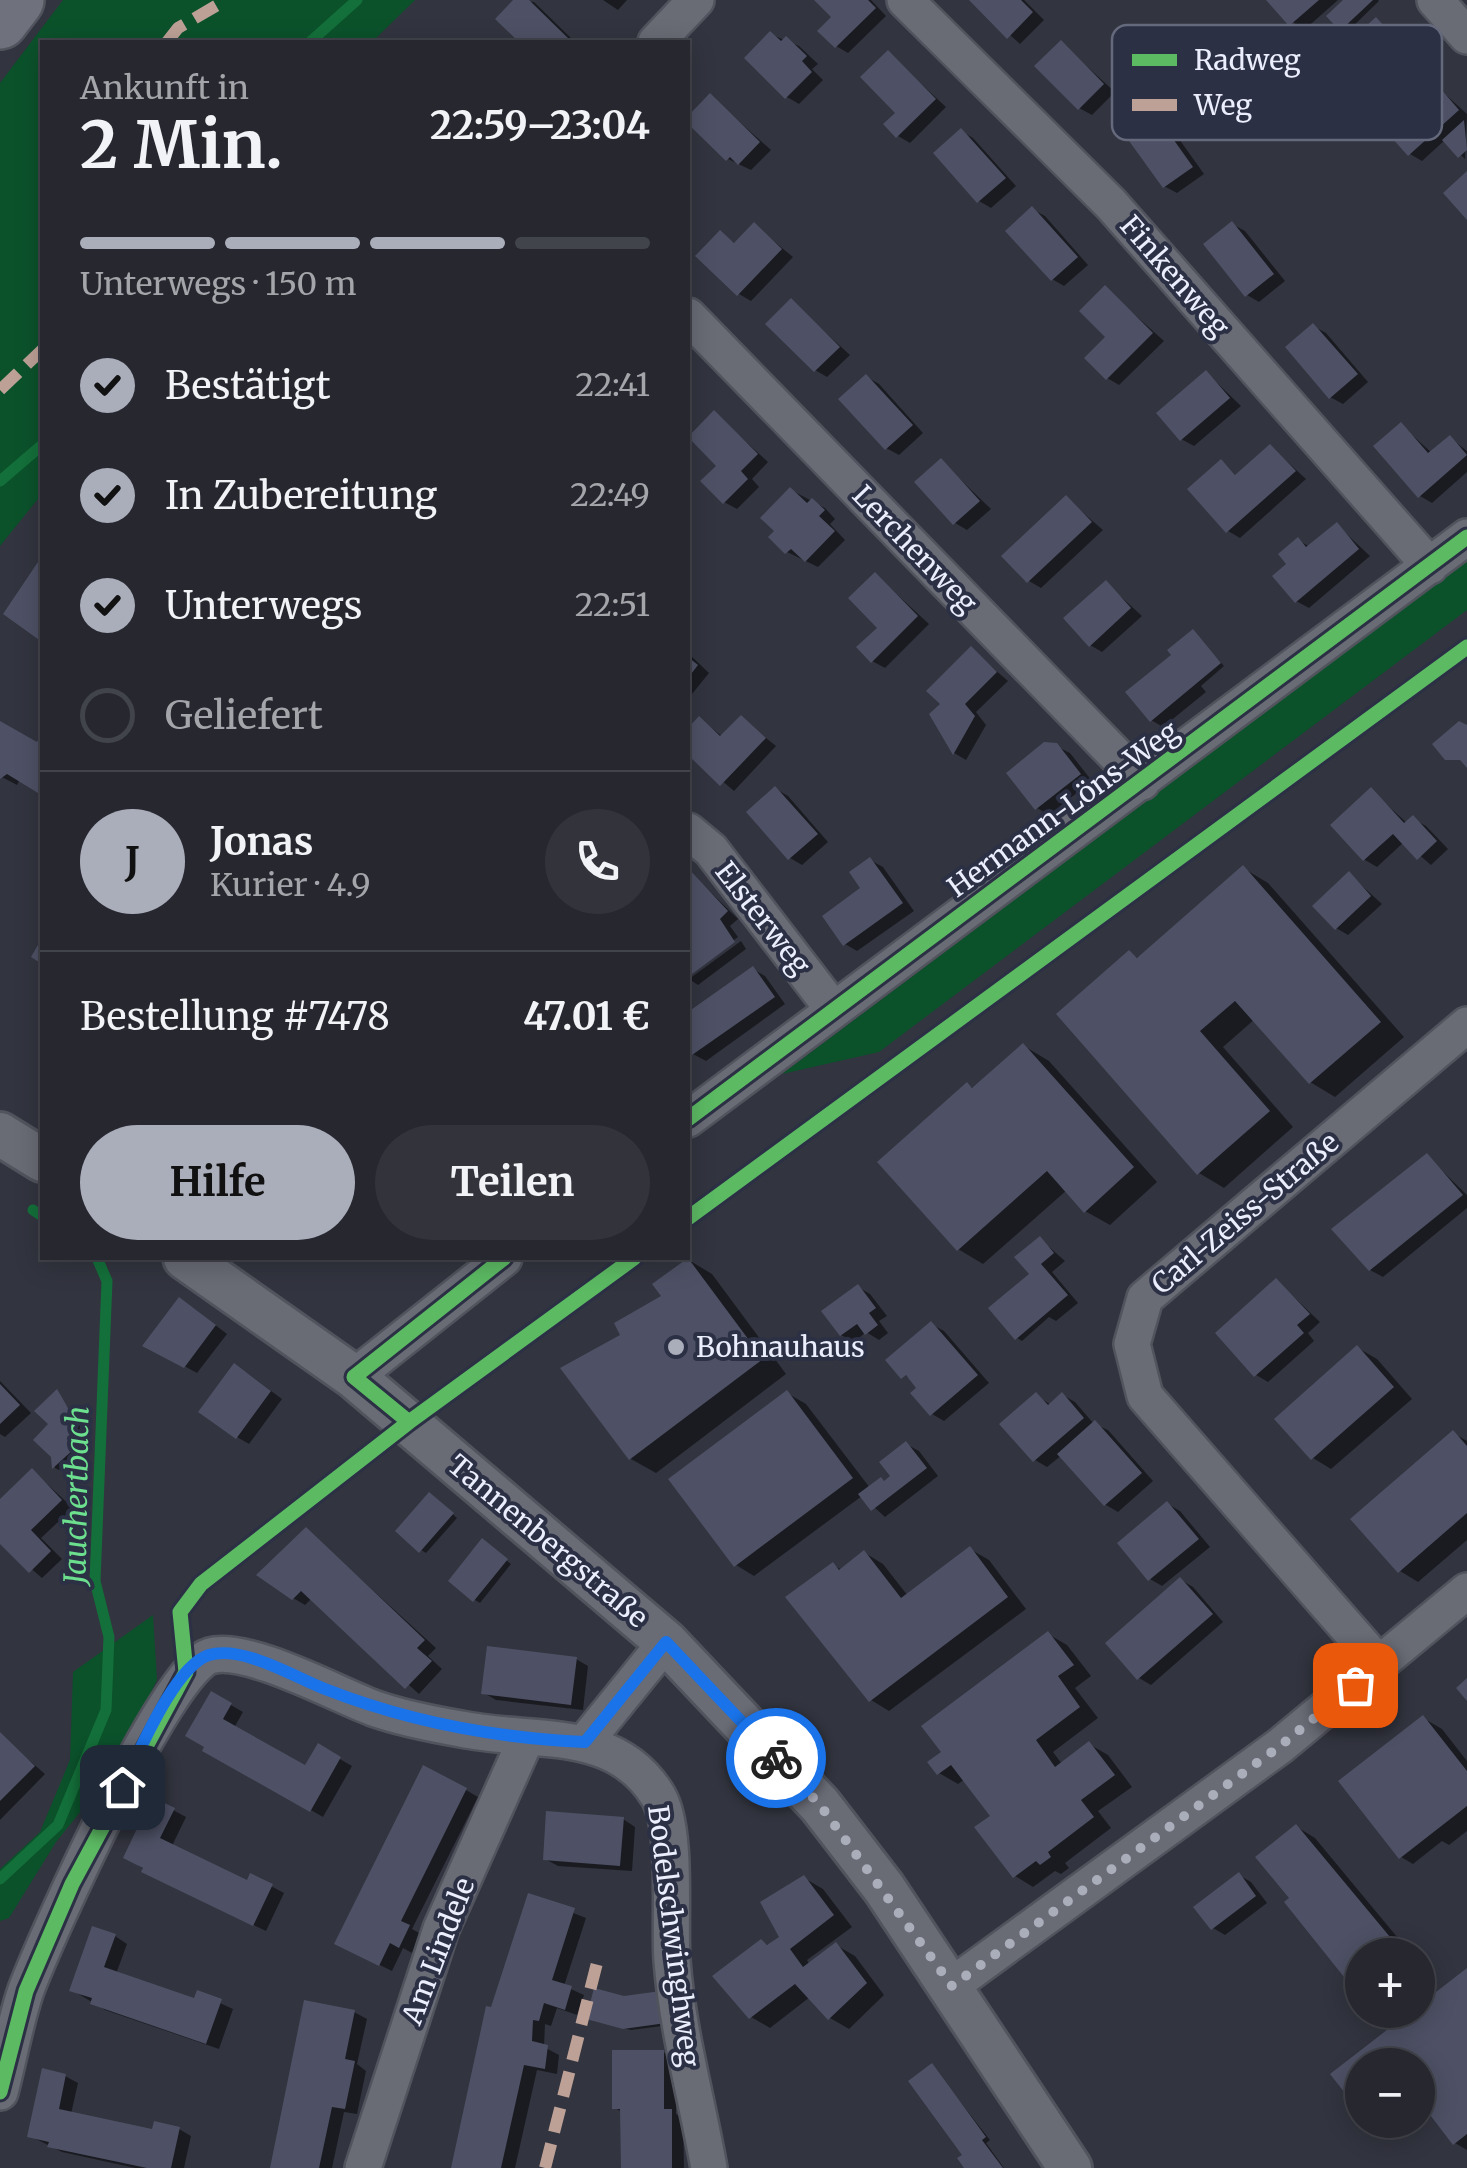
<!DOCTYPE html>
<html lang="de">
<meta charset="utf-8">
<style>
:root{--surface:#26272f;--page:#32333b;--text:#f1f3f6;--muted:#a4a5aa;--line:#42444b;--accent:#aaadba}
body{margin:0;font-family:Merriweather,serif;background:var(--page);color:var(--text);height:100vh;display:flex;flex-direction:column;font-size:38px;white-space:nowrap}
*{box-sizing:border-box;margin:0}
p{font-size:32px;color:var(--muted)}
.icon{flex:none;width:55px;height:55px;fill:none;stroke:currentColor;stroke-width:2;stroke-linecap:round;stroke-linejoin:round}
.map{position:relative;flex:1;overflow:hidden}
.panel{position:absolute;left:40px;top:40px;width:650px;height:1220px;display:flex;flex-direction:column;background:var(--surface);border-radius:0px;box-shadow:0 5px 25px #0003,0 0 0 2px var(--line)}
.panel>*{flex:none}
.buttons{position:absolute;left:1345px;top:1938px;display:grid;gap:20px}
.buttons a{display:grid;place-items:center;width:90px;height:90px;border-radius:50%;background:var(--surface);box-shadow:0 5px 25px #0003,0 0 0 2px var(--line);font-size:50px}
.pin{position:absolute;display:grid;place-items:center;width:85px;height:85px;color:#fff;margin:-42px;border-radius:20px;box-shadow:0 5px 15px #0006}
.courier{position:absolute;display:grid;place-items:center;width:100px;height:100px;margin:-50px;border:8px solid #1a73e8;border-radius:50%;background:#fff;color:#222;box-shadow:0 2px 12px #0007}
.overview em{font-style:normal;font-weight:700}
.overview div{display:flex;flex-direction:column-reverse}
.overview{display:flex;align-items:center;justify-content:space-between;height:170px;padding:0 40px}
h1{font-size:65px;font-weight:700;line-height:75px}
.bar{display:grid;grid-template-columns:repeat(4,1fr);gap:15px 10px;align-content:center;height:120px;padding:0 40px}
.bar i{height:12px;border-radius:8px;background:var(--line)}
.bar .on{background:var(--accent)}
.bar p{grid-column:span 4}
.line{display:flex;align-items:center;gap:25px;padding:0 40px;border-top:2px solid var(--line)}
.line div{flex:1}
.round{display:grid;place-items:center;flex:none;width:105px;height:105px;border-radius:52px;background:var(--page)}
ol{padding:0 40px;list-style:none}
li{display:flex;align-items:center;gap:30px;height:110px}
li p{margin-inline-start:auto}
li .icon{padding:10px;border-radius:50%;background:var(--accent);color:#111;stroke-width:4}
li:last-child{color:var(--muted)}
li i{width:55px;height:55px;border:5px solid var(--line);border-radius:50%}
.button{display:flex;gap:20px;margin-top:auto;padding:20px 40px}
.button a{flex:1;height:115px;border-radius:60px;background:var(--accent);color:#111;font-size:40px;font-weight:700;line-height:115px;text-align:center}
.button a+a{background:var(--page);color:var(--text)}
.map>svg:first-child{display:block}
</style>
<div class="map">
<svg width="1467" height="2168" viewBox="0 0 1467 2168">
<rect width="100%" height="100%" fill="#32343f"/>
<path fill="#0b522b" d="M63 0H415L372 42H42V494L0 546V83Z
M1467 561V610L879 1052 782 1074Z
M153 1615 157 1680 110 1775 56 1842 9 1918 0 1921V1869L40 1832 70 1760 73 1672Z"/>
<path fill="#0007" d="M517 0 534 2 575 42H523L498 19Z
M603 0H627L618 10Z
M818 0H871L886 16 848 53 836 46 835 17Z
M972 0H1024L1044 20 1020 44Z
M1269 0H1338L1303 31Z
M1347 0H1378L1379 1 1347 32 1341 29Z
M1376 20 1411 52 1364 95 1352 88Z
M770 34 799 46 818 64 812 69 823 80 799 104 787 97Z
M1061 43 1115 92 1092 115 1079 108Z
M888 53 946 107 910 143 898 136Z
M1435 85 1467 114 1465 159 1445 140 1422 161 1410 154Z
M710 96 771 150 751 170 728 159 688 120Z
M1155 115 1167 122 1204 174 1177 193 1164 186Z
M961 131 973 138 1016 186 991 208 979 201Z
M1032 209 1045 216 1088 265 1064 286 1052 279Z
M1232 224 1245 231 1285 281 1259 302 1247 295Z
M754 225 793 257 751 301 739 294 720 233 736 244Z
M1105 288 1164 341 1119 385 1107 378Z
M791 301 850 355 827 377 815 370Z
M1313 326 1326 333 1368 382 1343 404 1330 397Z
M1207 373 1241 406 1194 446 1181 439Z
M867 377 879 384 923 433 899 455 886 448Z
M714 413 768 462 752 479 759 487 737 509 724 502Z
M1401 425 1432 453 1450 438 1467 451V472L1432 503 1420 496Z
M1271 447 1306 479 1240 538 1228 531 1226 465 1237 477Z
M941 461 991 509 967 530 955 523Z
M791 490 825 508 835 519 830 524 845 540 818 567 787 552Z
M1066 498 1103 530 1041 588 1029 581Z
M1337 525 1370 556 1309 608 1296 601 1290 564 1298 540 1310 547Z
M876 575 929 624 885 668 872 661 880 628Z
M1107 584 1142 616 1102 652 1090 645Z
M1193 632 1224 666 1201 686 1206 692 1163 727 1151 720Z
M971 649 1008 681 976 712 986 725 966 760 954 753 932 715 943 704Z
M688 653 709 673 688 699Z
M741 718 776 746 734 791 688 752V732L700 719 723 737Z
M0 723 38 745 42 737V792L20 779 17 785 0 776Z
M1056 746 1070 753 1092 781 1049 815 1037 808Z
M776 789 788 796 828 842 802 865 790 858Z
M1371 790 1408 824 1413 819 1426 826 1448 849 1431 865 1404 842 1377 867 1365 860 1334 825Z
M870 860 883 867 914 911 857 951 845 944Z
M1243 868 1268 883 1404 1037 1335 1097 1310 1082 1255 1019 1223 1047 1293 1127 1224 1188 1199 1173 1129 953 1140 959Z
M688 870 738 919 730 926 738 937 688 974Z
M1349 874 1382 904 1348 935 1336 928Z
M741 941 746 949 698 985 689 979Z
M753 969 765 976 785 1004 706 1061 693 1054 688 1046V1015Z
M1024 1046 1049 1061 1157 1182 1110 1225 1085 1211 1067 1190 983 1264 958 1249 968 1085 975 1089Z
M1427 1156 1467 1195V1208L1383 1277 1370 1270Z
M1040 1239 1065 1261 1052 1272 1078 1303 1056 1321 1049 1317 1022 1341 1017 1338Z
M687 1259 712 1274 786 1374 656 1473 631 1459 664 1297Z
M1277 1281 1320 1322 1308 1333 1314 1341 1268 1382 1256 1375Z
M858 1287 870 1294 887 1316 879 1321 888 1333 879 1340 866 1332 854 1342 841 1335Z
M192 1307 227 1334 197 1373 146 1345Z
M931 1324 944 1331 989 1383 944 1421 932 1414 920 1388 889 1360Z
M1358 1348 1377 1359 1412 1399 1331 1469 1313 1458Z
M247 1373 282 1399 249 1444 237 1437Z
M0 1381 31 1413 5 1437 0 1434Z
M57 1392 80 1425 78 1452 59 1470 55 1468 52 1424Z
M787 1393 806 1404 870 1488 894 1476 906 1444 919 1451 938 1476 885 1517 862 1496 754 1576 736 1565Z
M1036 1395 1051 1405 1063 1395 1075 1402 1094 1424 1108 1430 1153 1481 1118 1512 1106 1505 1062 1455 1047 1467 1035 1460Z
M1453 1433 1467 1441V1540L1418 1582 1400 1571Z
M33 1471 73 1508 41 1538 62 1559 42 1578 0 1542V1502Z
M435 1498 457 1518 426 1553 421 1550Z
M1168 1504 1180 1511 1210 1547 1162 1586 1150 1579 1120 1543Z
M307 1530 436 1648 428 1656 442 1669 419 1694 312 1598 305 1605 293 1598Z
M487 1545 511 1564 480 1603 475 1600Z
M970 1549 989 1560 1026 1609 889 1711 871 1700 833 1565 842 1570 865 1553 883 1564 908 1596Z
M1181 1580 1193 1587 1223 1622 1151 1685 1139 1678Z
M1048 1634 1067 1645 1091 1676 1075 1688 1098 1718 1053 1752 1062 1764 1089 1744 1108 1755 1132 1787 1098 1811 1111 1828 1065 1863 1069 1868 1061 1874 1055 1871 1033 1887 1015 1876 993 1816 965 1779 958 1784 939 1773 944 1752Z
M576 1659 588 1666 583 1710 496 1700 484 1693Z
M212 1694 243 1712 234 1728 306 1769 319 1747 352 1766 323 1817 205 1750Z
M1423 1718 1442 1729 1467 1761V1831L1449 1845 1442 1841 1413 1864 1401 1857Z
M0 1735 45 1774 0 1820Z
M466 1790 478 1797 412 1929 421 1934 412 1953 403 1948 392 1971 349 1950Z
M173 1810 186 1817 172 1846 248 1884 252 1876 284 1893 266 1931 157 1878 126 1857Z
M623 1819 635 1827 632 1871 558 1866 545 1859Z
M1297 1827 1315 1838 1412 1955H1362V1996L1287 1902 1292 1898Z
M1239 1875 1251 1882 1267 1903 1225 1935 1213 1928Z
M804 1878 823 1889 852 1927 807 1960 810 1965 836 1945 855 1956 884 1995 849 2029 830 2018 810 1997 770 2028 751 2017 762 1942 770 1946 782 1937Z
M530 1896 586 1918 564 1986 584 1995 577 2015 557 2008 551 2026 545 2024 544 2047 559 2055 557 2074 537 2070 515 2168H453L493 2009Z
M115 1936 127 1944 116 1974 196 2001 198 1993 233 2009 219 2049 105 2010 72 1990Z
M1418 1961 1425 1970 1418 1976Z
M1467 1971V2150L1455 2143 1418 2095V2065H1362V2110L1333 2075Z
M596 1991 670 2025 631 2030 594 2021Z
M354 2012 367 2019 357 2064 366 2071 357 2114 344 2112 332 2168H272Z
M663 2052 676 2059V2114L683 2118 684 2168H623L622 2112 615 2108Z
M932 2066 990 2140 986 2143 1004 2168H967Z
M65 2076 78 2083 71 2114 154 2132 179 2129 191 2136 184 2168H135L62 2152 30 2136Z"/>
<g fill="none" stroke-linecap="round" stroke-linejoin="round">
<path stroke="#14703a" stroke-width="11" d="M310 42 357 0
M0 481 42 445
M33 1210 42 1216
M0 1879 58 1825 106 1710 109 1637 95 1581 107 1281 97 1258"/>
</g>
<path fill="#4e5165" d="M513 0H529L570 40 519 42 495 19Z
M814 0H868L876 8 835 48 817 31 831 17Z
M969 0H1021L1033 12 1007 39Z
M1266 0H1319L1289 26Z
M1343 0H1373L1340 31 1326 16Z
M1376 17 1400 44 1350 90 1325 63Z
M770 31 781 41 786 36 807 56 802 61 812 72 785 99 744 58Z
M1061 40 1104 84 1078 110 1034 66Z
M888 50 936 99 896 138 883 124 895 113 860 77Z
M1434 81 1459 110 1408 156 1383 128Z
M710 93 760 142 738 165 730 157 726 161 688 124V116Z
M1154 112 1193 167 1163 188 1124 134Z
M1464 120 1467 150 1458 158 1442 140Z
M961 128 1006 178 977 203 933 153Z
M1467 171V220L1443 193Z
M1032 206 1078 257 1051 281 1005 231Z
M1232 221 1274 274 1245 297 1203 244Z
M754 222 782 249 737 296 695 256 720 230 734 243Z
M1105 285 1153 333 1106 380 1084 358 1105 337 1079 311Z
M791 298 840 347 814 372 765 324Z
M1313 323 1358 374 1329 399 1285 347Z
M1206 370 1230 398 1180 441 1156 413Z
M866 374 913 425 885 450 838 399Z
M714 410 758 454 741 471 748 479 723 504 700 481 716 466 688 437Z
M1401 422 1428 453 1450 435 1467 455 1418 498 1373 446Z
M1270 444 1296 471 1226 533 1187 489 1221 459 1235 475Z
M941 458 980 501 953 525 914 482Z
M790 487 807 503 812 498 825 510 819 516 835 531 805 562 791 549 785 554 768 537 774 531 760 518Z
M1066 495 1092 522 1027 583 1001 556Z
M1337 522 1359 549 1295 603 1272 576 1286 564 1278 554 1298 537 1306 547Z
M42 556V642L3 614Z
M875 572 918 616 871 663 856 647 877 628 848 598Z
M1106 580 1131 608 1089 647 1063 618Z
M1193 629 1221 663 1150 722 1125 692 1171 655 1167 650Z
M971 646 997 672 965 704 975 716 953 755 929 714 940 704 926 691Z
M688 657 698 665 688 678Z
M741 715 766 738 720 786 688 755V728L699 716 720 736Z
M0 721 37 742 42 732V786L38 793 7 774 0 779Z
M1459 721 1467 725V768L1460 760H1445L1432 744Z
M1044 742 1057 743 1081 774 1035 810 1006 773Z
M775 786 818 834 788 860 746 812Z
M1371 787 1404 823 1413 815 1437 841 1417 860 1393 834 1363 861 1330 825Z
M870 857 903 903 843 946 822 916 860 888 849 872Z
M1243 865 1381 1022 1309 1084 1235 1001 1200 1031 1270 1111 1197 1175 1056 1014 1129 950 1137 958Z
M688 868 728 911 720 919 735 942 688 977Z
M1349 871 1371 896 1335 930 1312 906Z
M42 938V964L31 957Z
M753 966 775 997 692 1055 688 1050V1012Z
M1023 1043 1134 1167 1084 1213 1047 1171 957 1251 877 1162 967 1082 972 1088Z
M1427 1153 1463 1195 1369 1271 1331 1229Z
M1040 1236 1054 1253 1041 1264 1068 1295 1015 1340 988 1308 1029 1274 1014 1257Z
M688 1258 763 1359 629 1460 560 1368 620 1335 614 1323 661 1296 652 1284Z
M1276 1278 1310 1314 1297 1325 1304 1333 1254 1377 1215 1333Z
M858 1284 876 1308 869 1313 878 1325 865 1335 857 1324 840 1336 821 1311Z
M179 1297 216 1325 184 1368 142 1346Z
M931 1321 978 1375 930 1416 910 1393 916 1388 906 1375 901 1379 885 1360Z
M1357 1345 1394 1387 1311 1460 1274 1419Z
M234 1363 271 1391 236 1439 198 1412Z
M0 1384 20 1405 0 1424Z
M57 1389 75 1420 74 1449 52 1469 51 1457 33 1440 48 1424 34 1411Z
M787 1390 853 1478 734 1567 668 1479Z
M1036 1392 1048 1405 1062 1392 1084 1418 1033 1462 999 1424Z
M1095 1420 1142 1473 1104 1506 1057 1454Z
M1453 1430 1467 1446V1513L1398 1573 1350 1519Z
M906 1441 927 1468 871 1511 858 1494 881 1477 884 1481 890 1476 879 1462Z
M32 1468 62 1500 31 1530 51 1551 29 1573 0 1544V1499Z
M429 1492 454 1513 419 1553 395 1531Z
M1167 1501 1199 1539 1148 1581 1117 1543Z
M306 1527 425 1640 417 1648 432 1661 405 1689 301 1591 292 1600 256 1575Z
M482 1538 508 1559 473 1602 448 1581Z
M970 1546 1008 1597 869 1702 785 1597 833 1562 839 1570 864 1550 901 1598Z
M1180 1577 1213 1614 1137 1680 1105 1643Z
M1048 1631 1074 1665 1058 1676 1080 1707 1036 1740 1055 1767 1089 1741 1115 1775 1081 1800 1094 1817 1048 1852 1051 1857 1040 1865 1036 1861 1013 1878 974 1827 990 1816 951 1765 937 1775 927 1762 941 1752 921 1726Z
M487 1646 577 1657 571 1705 481 1694Z
M1467 1678V1701L1456 1688Z
M211 1691 232 1703 223 1719 305 1765 318 1743 341 1757 310 1812 202 1751 204 1747 185 1736Z
M1423 1715 1467 1771V1806L1399 1859 1338 1781Z
M0 1732 35 1766 0 1801Z
M423 1765 467 1788 401 1921 410 1925 399 1948 390 1943 379 1966 334 1944Z
M152 1797 175 1808 160 1838 247 1880 250 1873 273 1884 253 1926 141 1872 143 1868 123 1858Z
M546 1811 624 1817 620 1866 543 1860Z
M1296 1824 1405 1955H1362L1360 1997 1284 1902 1289 1898 1255 1857Z
M1239 1872 1256 1896 1211 1930 1193 1907Z
M804 1875 834 1915 790 1949 803 1967 836 1942 867 1983 828 2020 795 1984 749 2019 712 1976 761 1939 767 1945 779 1937 760 1902Z
M528 1893 575 1908 552 1980 572 1986 565 2010 544 2003 539 2021 533 2020 532 2041 548 2045 545 2069 524 2065 501 2168H451L486 2006 491 2007Z
M92 1926 116 1934 104 1967 194 1998 197 1990 222 1999 206 2044 90 2004 92 1998 69 1991Z
M1467 1968V2134L1453 2145 1418 2099V2065H1362V2108L1359 2111 1330 2074Z
M594 1988 624 1996 661 1991 666 2023 623 2029 586 2019Z
M304 2000 355 2010 345 2059 355 2061 345 2109 332 2107 319 2168H270Z
M612 2050H664V2109H672V2168H621L620 2109H612Z
M932 2063 986 2137 982 2140 1003 2168H964L957 2158 962 2155 908 2081Z
M42 2068 66 2074 59 2109 152 2129 154 2121 180 2127 171 2168H147L47 2147 49 2142 27 2137Z"/>
<g fill="none" stroke-linecap="round" stroke-linejoin="round">
<g stroke="#51535d" stroke-width="40">
<path id="minor" d="M905 0 1111 204 1430 566
M1435 0 1467 36
M656 42 696 0
M688 316 1142 782
M688 831 711 850 833 1009
M688 1119 1467 537
M354 1377 504 1258
M1380 1665 1145 1396 1132 1344 1145 1298 1467 1025
M585 1742 666 1642
M951 1986 1280 1746 1467 1591
M0 2092C9 2058 15 2022 26 1990 46 1937 167 1668 210 1656 246 1645 336 1694 373 1708 401 1718 432 1724 461 1729 533 1744 615 1725 658 1796 678 1829 669 1919 672 1960 677 2029 697 2100 709 2168
M363 2168 441 1929 526 1739"/>
</g>
<g stroke="#51535d" stroke-width="48">
<path id="tertiary" d="M0 1134 42 1160
M185 1258 354 1377 666 1642 820 1805 884 1888 1070 2168"/>
</g>
<g stroke="#51535d" stroke-width="60">
<path id="primary" d="M0 21 16 0"/>
</g>
<use href="#minor" stroke="#696b75" stroke-width="35"/>
<use href="#tertiary" stroke="#696b75" stroke-width="42"/>
<use href="#primary" stroke="#6f717d" stroke-width="55"/>
<path stroke="#bda197" stroke-width="12" stroke-dasharray="25 12" stroke-linecap="butt" d="M167 42 178 28 226 0
M0 390 42 350
M545 2168 599 1955"/>
<g stroke="#2c3045" stroke-width="21">
<path id="cycleway" d="M688 1119 1467 537
M688 1218 1467 647
M409 1422 354 1377 504 1258
M0 2092 26 1991 72 1884 186 1672 180 1612 201 1584 409 1422 634 1258"/>
</g>
<use href="#cycleway" stroke="#5cba63" stroke-width="15"/>
</g>
<g fill="none" stroke-linecap="round" stroke-linejoin="round">
<path stroke="#aaadba" stroke-width="10" stroke-dasharray="0 18" d="M776 1758 820 1805 952 1986 1280 1746 1355 1685"/>
<path stroke="#1a73e8" stroke-width="12" d="M122 1787C138 1755 174 1666 209 1655 243 1645 294 1677 325 1689 409 1722 495 1738 585 1742L666 1642 776 1758"/>
</g>
<circle fill="#aaadba" stroke="#2c3045" stroke-width="4" cx="676" cy="1347" r="10"/>
<g text-anchor="middle" dominant-baseline="central" stroke-width="8" stroke-linejoin="round" paint-order="stroke">
<g font-size="28" fill="#ebeefc" stroke="#2c3045">
<text transform="translate(1175 276) rotate(49)">Finkenweg</text>
<text transform="translate(915 549) rotate(46)">Lerchenweg</text>
<text transform="translate(1063 809) rotate(-36)">Hermann-Löns-Weg</text>
<text transform="translate(763 918) rotate(52)">Elsterweg</text>
<text transform="translate(1245 1213) rotate(-40)">Carl-Zeiss-Straße</text>
<text transform="translate(548 1541) rotate(40)">Tannenbergstraße</text>
<text transform="translate(674 1936) rotate(83)">Bodelschwinghweg</text>
<text transform="translate(438 1951) rotate(-69)">Am Lindele</text>
</g>
<g font-size="28" fill="#ebeefc" stroke="#2c3045" text-anchor="start">
<text x="696" y="1347">Bohnauhaus</text>
</g>
<g font-size="30" font-style="italic" fill="#6ce08e" stroke="#2c3045">
<text transform="translate(76 1495) rotate(-89)">Jauchertbach</text>
</g>
</g>
<rect x="1112" y="25" width="330" height="115" rx="15" fill="#2c3045" stroke="#65697c" stroke-width="2.5"/>
<rect x="1132" y="54" width="45" height="12" fill="#5cba63"/>
<rect x="1132" y="99" width="45" height="12" fill="#bda197"/>
<g font-size="28" fill="#ebeefc">
<text x="1194" y="70">Radweg</text>
<text x="1194" y="115">Weg</text>
</g>
</svg>
<div class="buttons">
<a>+</a>
<a>−</a>
</div>
<div class="pin" style="left:1355px;top:1685px;background:#ea580c"><svg class="icon" aria-label="bag" viewBox="0 0 24 24"><path d="M5 8h14l-1 12H6zM9 8a3 3 0 0 1 6 0"/></svg></div>
<div class="pin" style="left:122px;top:1787px;background:#1f2937"><svg class="icon" aria-label="home" viewBox="0 0 24 24"><path d="M3 11l9-7 9 7M6 9v11h12V9"/></svg></div>
<div class="courier" style="left:776px;top:1758px"><svg class="icon" aria-label="bike" viewBox="0 0 24 24"><circle cx="6" cy="16" r="4"/><circle cx="18" cy="16" r="4"/><path d="M6 16l4-8h5l3 8M10 8l3 8H6M13 5h3"/></svg></div>
<section class="panel">
<div class="overview"><div><h1>2 Min.</h1><p>Ankunft in</p></div><em>22:59–23:04</em></div>
<div class="bar"><i class="on"></i><i class="on"></i><i class="on"></i><i></i><p>Unterwegs · 150 m</p></div>
<ol>
<li><svg class="icon" aria-label="check" viewBox="0 0 24 24"><path d="M5 12l5 5 9-10"/></svg>Bestätigt<p>22:41</p></li>
<li><svg class="icon" aria-label="check" viewBox="0 0 24 24"><path d="M5 12l5 5 9-10"/></svg>In Zubereitung<p>22:49</p></li>
<li><svg class="icon" aria-label="check" viewBox="0 0 24 24"><path d="M5 12l5 5 9-10"/></svg>Unterwegs<p>22:51</p></li>
<li><i></i>Geliefert</li>
</ol>
<div class="line" style="height:180px"><b class="round" style="background:var(--accent);color:#111">J</b><div><b>Jonas</b><p>Kurier · 4.9</p></div><a class="round"><svg class="icon" aria-label="phone" viewBox="0 0 24 24"><path d="M5 4h4l2 5-3 2q2 4 5 5l2-3 5 2v4C11 20 4 13 5 4z"/></svg></a></div>
<div class="line" style="height:130px"><div>Bestellung #7478</div><b>47.01 €</b></div>
<div class="button"><a>Hilfe</a><a>Teilen</a></div>
</section>
</div>
